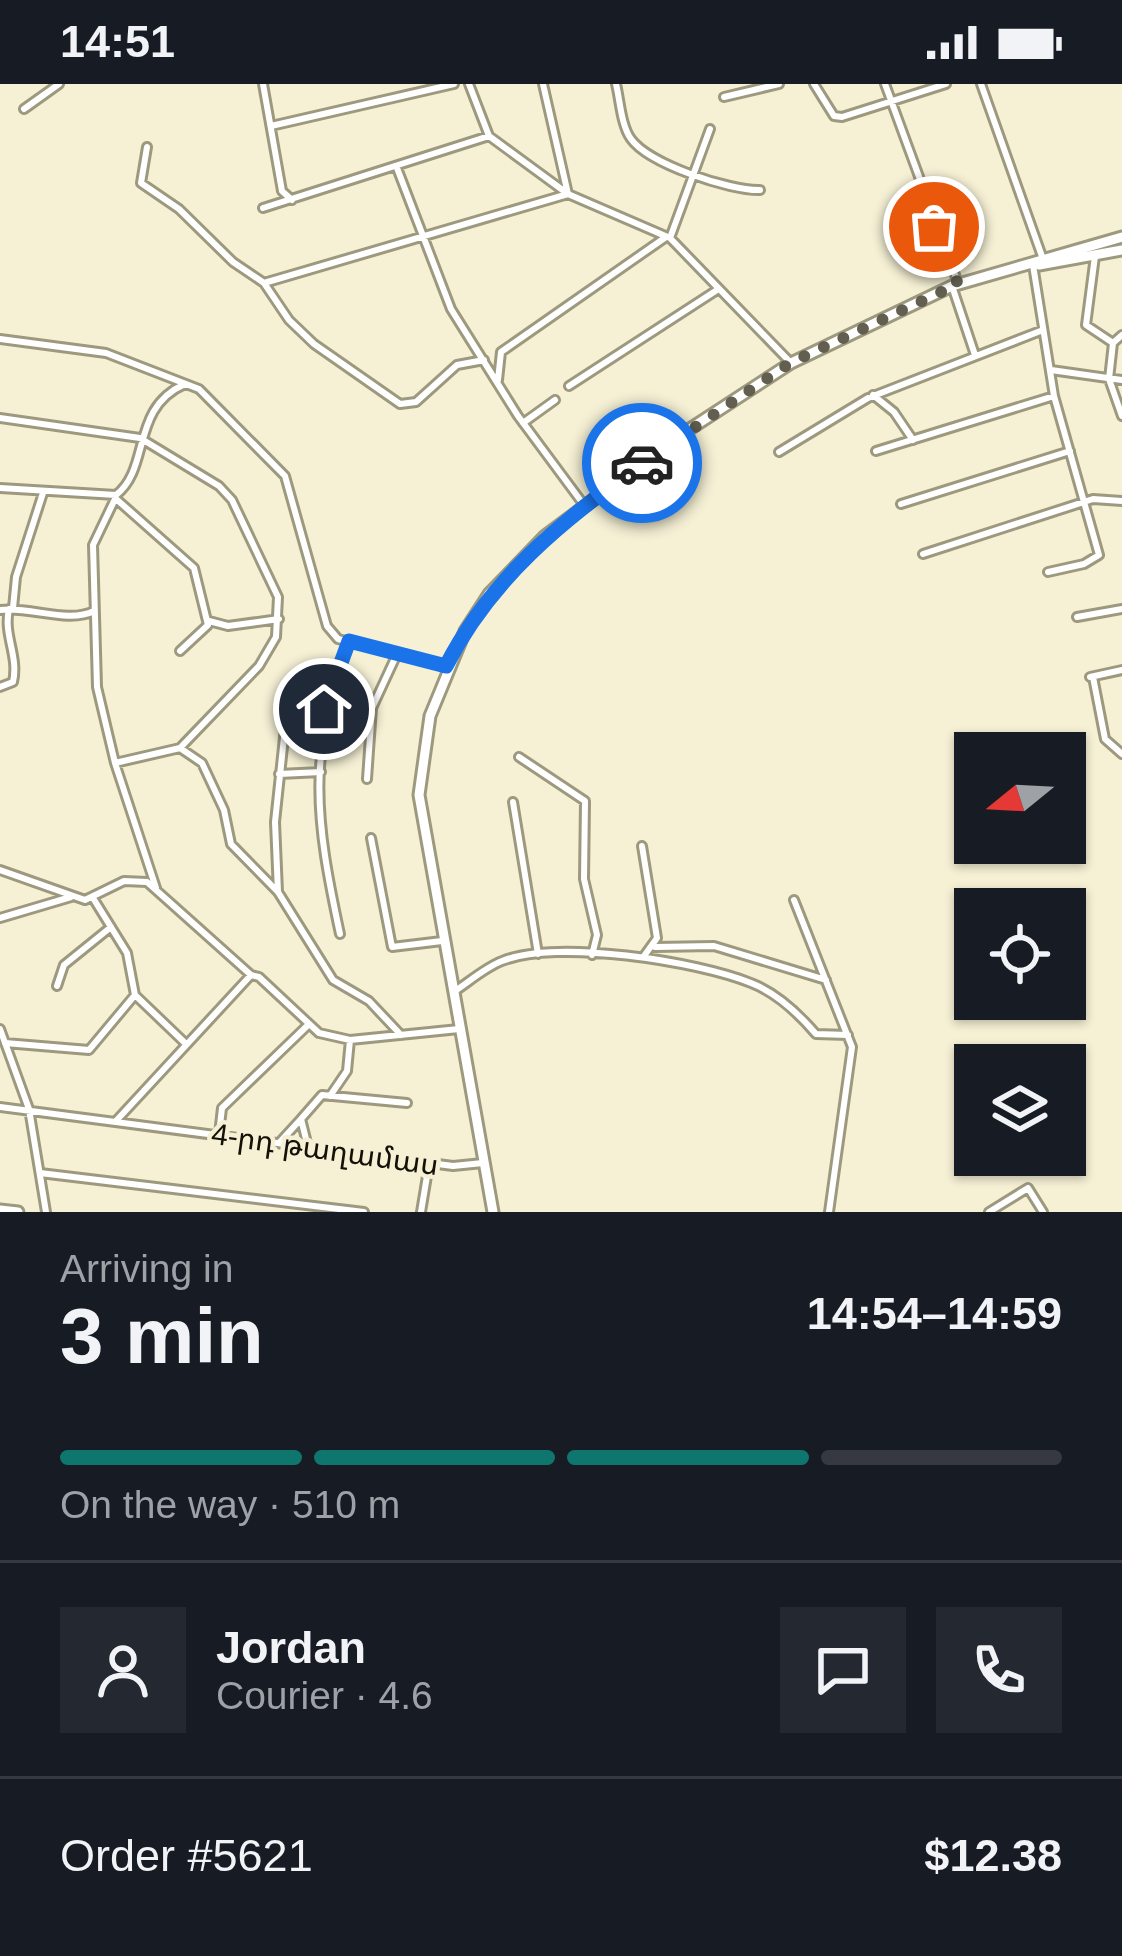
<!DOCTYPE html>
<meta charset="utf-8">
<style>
:root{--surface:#171b24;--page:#242831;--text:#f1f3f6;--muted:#9ea1a6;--line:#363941;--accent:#0f766e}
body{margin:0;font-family:Arial,"Noto Sans Armenian",sans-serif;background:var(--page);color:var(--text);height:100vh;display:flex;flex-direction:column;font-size:45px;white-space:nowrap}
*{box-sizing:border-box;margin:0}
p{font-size:39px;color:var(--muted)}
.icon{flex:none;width:66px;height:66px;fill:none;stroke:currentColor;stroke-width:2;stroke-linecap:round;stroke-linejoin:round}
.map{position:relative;height:1128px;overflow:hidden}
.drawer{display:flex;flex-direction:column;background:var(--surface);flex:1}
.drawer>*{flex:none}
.needle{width:78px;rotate:252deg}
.tools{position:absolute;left:954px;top:648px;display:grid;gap:24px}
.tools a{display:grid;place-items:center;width:132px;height:132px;border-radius:0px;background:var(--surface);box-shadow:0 3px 9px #0004;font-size:60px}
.pin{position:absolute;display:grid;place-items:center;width:102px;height:102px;color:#fff;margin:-51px;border:6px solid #fff;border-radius:50%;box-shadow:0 3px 12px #0007}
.courier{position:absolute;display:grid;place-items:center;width:120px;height:120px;margin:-60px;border:9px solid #1a73e8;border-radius:50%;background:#fff;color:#222;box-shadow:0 3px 15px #0007}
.headline em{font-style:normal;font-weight:800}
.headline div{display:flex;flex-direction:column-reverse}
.headline{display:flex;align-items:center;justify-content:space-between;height:204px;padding:0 60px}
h1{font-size:78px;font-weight:800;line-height:90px}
.bar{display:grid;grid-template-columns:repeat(4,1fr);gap:18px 12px;align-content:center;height:144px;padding:0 60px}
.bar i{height:15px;border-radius:9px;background:var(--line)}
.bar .selected{background:var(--accent)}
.bar p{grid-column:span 4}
.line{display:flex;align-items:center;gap:30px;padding:0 60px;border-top:3px solid var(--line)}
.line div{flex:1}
.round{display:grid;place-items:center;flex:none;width:126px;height:126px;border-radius:0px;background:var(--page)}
.status{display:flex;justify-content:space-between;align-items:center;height:84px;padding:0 60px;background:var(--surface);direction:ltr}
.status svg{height:33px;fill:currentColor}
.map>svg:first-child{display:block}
</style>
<div class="status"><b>14:51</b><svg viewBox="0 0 49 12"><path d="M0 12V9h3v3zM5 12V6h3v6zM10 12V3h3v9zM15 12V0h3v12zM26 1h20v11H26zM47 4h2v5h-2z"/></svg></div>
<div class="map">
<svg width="1122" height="1128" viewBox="0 0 1122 1128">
<rect width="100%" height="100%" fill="#f6f1d5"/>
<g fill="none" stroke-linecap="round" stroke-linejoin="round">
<g stroke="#9d997f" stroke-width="12">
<path id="minor" d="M263 0 282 107 292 116
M469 0 489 52
M543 0 568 110 670 154 791 279
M616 0C620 16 621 41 631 55 649 80 730 107 760 106
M814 0 834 32 842 33 946 0
M885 0 958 199
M981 0 1044 178
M724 13 779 0
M24 25 59 0
M271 42 454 0
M147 63 141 99 179 125 233 178 264 199 289 236 314 260 400 320 416 318 457 281 484 276
M397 84 451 225 518 332 584 421
M263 124 489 52 568 110 264 199
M670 154 710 45
M1095 172 1086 241 1113 259
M1033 181 1054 312 1099 471 1084 480 1048 488
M952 202 975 271
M1122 251 1113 259 1109 295 1122 332
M0 255 106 269 199 305 285 392 327 542 338 555 446 582
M1051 286 1122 296
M498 296 501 268 666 153
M569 302 717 206
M873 311 894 328 913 356
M0 334 140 354 219 402 232 416 278 513 276 553 259 582 180 664
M523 339 555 316
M876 367 1054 312
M779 368 868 314 1043 246
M0 404 116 411C151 384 130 324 185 300
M115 414 194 484 208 541 180 567
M115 415 93 461 97 603 115 679 156 804
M901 420 1070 367
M923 470 1093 415 1122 417
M13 524 16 493 43 409
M0 526C30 522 68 540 94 527
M1077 533 1122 525
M209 537 228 542 279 535
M1090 593 1122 586
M1093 593 1105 655 1122 670
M0 603 13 598C19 572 3 551 9 525
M519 673 585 717 584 795 597 851 592 871
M115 679 180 664 202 679 224 726 231 760 278 808 333 896 369 917 401 951
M279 690 321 688
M367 695 372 624 397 570
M513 718 538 870
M371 754 392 863 442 857
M642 762 657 854 644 872
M0 786 85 816 124 797 147 798 251 891
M278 808 275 738 288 616
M794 816 852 963 829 1128
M0 834 71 813
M340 850C315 734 307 671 349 557
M655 863 714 862 826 896
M57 902 64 881 111 843
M455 907C470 897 486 883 502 877 557 855 696 877 751 899 777 909 798 929 816 950L848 951
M135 911 184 958
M0 945 29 1025 46 1128
M5 959 89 966 135 911 127 869 93 814
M330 1012 347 987 350 956
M0 1023 453 1082 483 1079
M116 1037 251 891 259 893 319 949 350 956 459 945
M219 1050 222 1024 307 942
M279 1059 301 1035
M308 1063 301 1035 322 1011 407 1019
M40 1089 364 1128
M421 1128 429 1080
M989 1128 1028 1104 1043 1128"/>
</g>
<g stroke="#9d997f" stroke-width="15">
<path id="major" d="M1039 181 1122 166
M0 1126 18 1128
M493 1128 419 711 430 632 465 547 489 510 545 452 676 354 791 279 952 202 1122 153"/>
</g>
<use href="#minor" stroke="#fff" stroke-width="6"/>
<use href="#major" stroke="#fff" stroke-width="9"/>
</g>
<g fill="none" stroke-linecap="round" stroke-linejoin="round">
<path stroke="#625f50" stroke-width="12" stroke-dasharray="0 21.6" d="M642 379 790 279 958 200 934 143"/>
<path stroke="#1a73e8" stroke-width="15" d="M324 625 349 557 446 582C492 492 562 438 642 379"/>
</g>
<g text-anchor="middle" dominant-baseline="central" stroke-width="9" stroke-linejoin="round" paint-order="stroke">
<g font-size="30" fill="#131108" stroke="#f6f1d5">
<text transform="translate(325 1065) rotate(8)">4-րդ թաղամաս</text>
</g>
</g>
</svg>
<div class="tools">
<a><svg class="needle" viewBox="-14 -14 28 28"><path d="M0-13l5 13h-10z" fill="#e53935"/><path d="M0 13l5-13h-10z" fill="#9ea1a6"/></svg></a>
<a><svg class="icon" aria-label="locate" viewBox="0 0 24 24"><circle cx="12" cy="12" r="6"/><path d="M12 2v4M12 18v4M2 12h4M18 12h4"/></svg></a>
<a><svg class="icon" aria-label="layers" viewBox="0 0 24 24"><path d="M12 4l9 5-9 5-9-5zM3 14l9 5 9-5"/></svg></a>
</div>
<div class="pin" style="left:934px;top:143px;background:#ea580c"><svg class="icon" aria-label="bag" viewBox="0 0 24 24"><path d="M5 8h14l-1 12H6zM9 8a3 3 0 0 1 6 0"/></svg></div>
<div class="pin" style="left:324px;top:625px;background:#1f2937"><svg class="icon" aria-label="home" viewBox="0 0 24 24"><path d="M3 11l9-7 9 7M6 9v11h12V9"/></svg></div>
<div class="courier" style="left:642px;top:379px"><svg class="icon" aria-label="car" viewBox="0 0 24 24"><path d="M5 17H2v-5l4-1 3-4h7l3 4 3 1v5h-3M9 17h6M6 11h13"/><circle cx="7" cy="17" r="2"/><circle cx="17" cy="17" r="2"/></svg></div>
</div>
<section class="drawer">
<div class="headline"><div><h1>3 min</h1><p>Arriving in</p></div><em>14:54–14:59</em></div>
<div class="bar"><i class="selected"></i><i class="selected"></i><i class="selected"></i><i></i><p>On the way · 510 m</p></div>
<div class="line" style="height:216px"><a class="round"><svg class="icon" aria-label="person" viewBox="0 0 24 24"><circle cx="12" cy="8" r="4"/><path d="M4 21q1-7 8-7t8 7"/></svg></a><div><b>Jordan</b><p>Courier · 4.6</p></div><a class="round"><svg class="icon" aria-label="chat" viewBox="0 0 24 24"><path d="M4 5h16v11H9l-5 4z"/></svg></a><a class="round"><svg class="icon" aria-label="phone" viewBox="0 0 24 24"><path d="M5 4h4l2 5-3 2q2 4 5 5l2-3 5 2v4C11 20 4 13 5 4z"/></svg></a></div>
<div class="line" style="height:156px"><div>Order #5621</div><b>$12.38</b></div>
</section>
